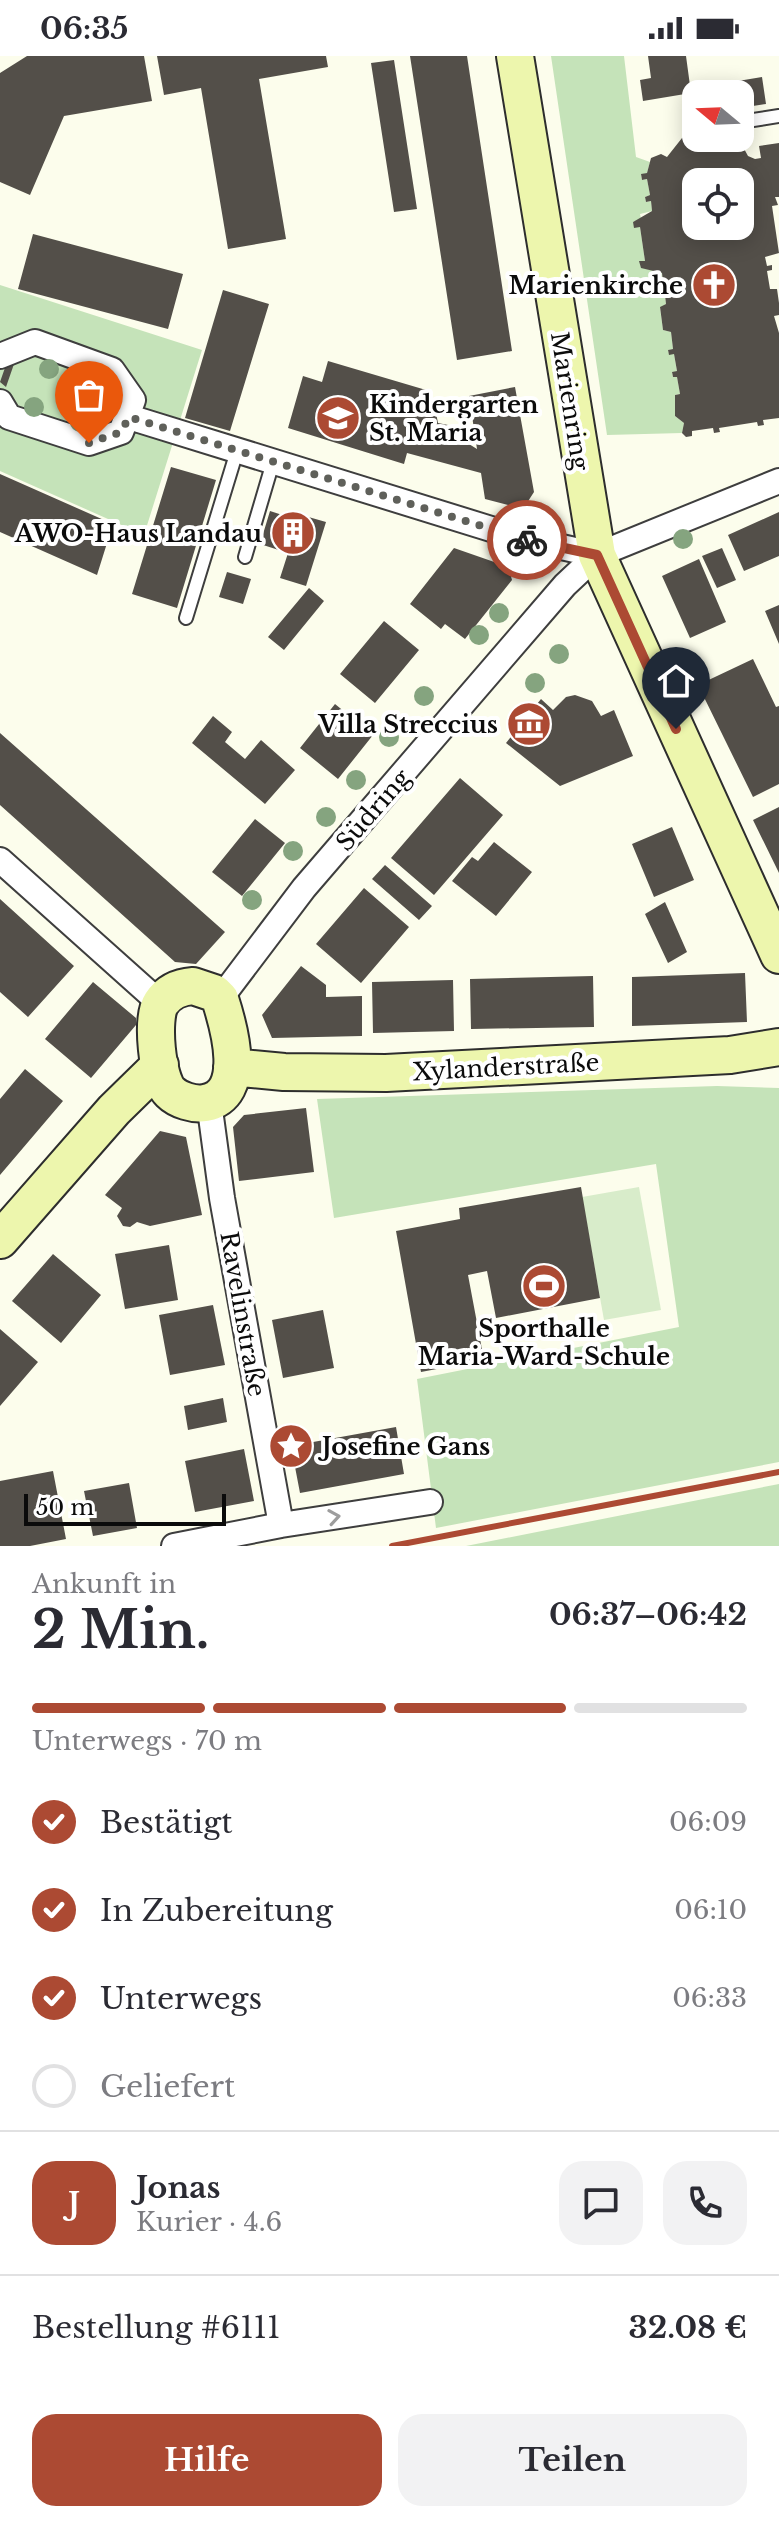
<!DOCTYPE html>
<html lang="de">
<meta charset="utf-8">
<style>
:root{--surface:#fff;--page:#f2f2f3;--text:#2b2b33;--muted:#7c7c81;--line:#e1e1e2;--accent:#ac4a33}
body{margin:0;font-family:"Libre Baskerville",serif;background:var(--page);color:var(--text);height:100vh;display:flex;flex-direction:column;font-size:30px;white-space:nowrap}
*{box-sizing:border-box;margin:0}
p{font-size:26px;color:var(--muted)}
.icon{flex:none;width:44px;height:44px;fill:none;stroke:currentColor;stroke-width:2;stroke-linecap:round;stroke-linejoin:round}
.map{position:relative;height:1490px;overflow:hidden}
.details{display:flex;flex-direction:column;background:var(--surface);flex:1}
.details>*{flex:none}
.needle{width:52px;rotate:289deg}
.controls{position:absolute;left:682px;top:24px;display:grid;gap:16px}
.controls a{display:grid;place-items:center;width:72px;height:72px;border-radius:16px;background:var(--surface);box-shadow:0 4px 20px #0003;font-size:40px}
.scale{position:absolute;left:24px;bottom:20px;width:202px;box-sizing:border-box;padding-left:8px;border:4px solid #0b0b0b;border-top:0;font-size:22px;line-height:28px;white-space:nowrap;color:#0b0b0b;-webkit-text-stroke:6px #fff;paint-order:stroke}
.pin{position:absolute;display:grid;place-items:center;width:68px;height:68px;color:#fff;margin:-82px -34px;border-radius:50% 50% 50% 0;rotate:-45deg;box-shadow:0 0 8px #0007}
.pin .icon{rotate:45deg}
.courier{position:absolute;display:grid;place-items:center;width:80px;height:80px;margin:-40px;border:6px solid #ac4a33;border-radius:50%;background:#fff;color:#222;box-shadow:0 2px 10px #0007}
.summary em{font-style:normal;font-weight:700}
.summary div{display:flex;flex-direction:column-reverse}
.summary{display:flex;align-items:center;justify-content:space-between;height:136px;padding:0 32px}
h1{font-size:52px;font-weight:700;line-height:60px}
.bar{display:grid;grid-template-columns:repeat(4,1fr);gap:12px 8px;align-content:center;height:96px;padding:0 32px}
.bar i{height:10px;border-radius:6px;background:var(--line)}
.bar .selected{background:var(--accent)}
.bar p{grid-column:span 4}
.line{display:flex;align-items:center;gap:20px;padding:0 32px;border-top:2px solid var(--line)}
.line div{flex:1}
.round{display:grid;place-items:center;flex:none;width:84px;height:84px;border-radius:24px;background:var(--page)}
ol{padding:0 32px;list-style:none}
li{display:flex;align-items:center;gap:24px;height:88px}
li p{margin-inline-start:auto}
li .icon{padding:8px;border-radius:50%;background:var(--accent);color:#fff;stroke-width:4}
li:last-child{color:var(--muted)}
li i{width:44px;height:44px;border:4px solid var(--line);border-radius:50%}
.cta{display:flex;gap:16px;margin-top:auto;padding:16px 32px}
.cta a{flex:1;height:92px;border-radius:24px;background:var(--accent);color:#fff;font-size:32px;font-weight:700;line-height:92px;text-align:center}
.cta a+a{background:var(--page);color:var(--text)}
.status{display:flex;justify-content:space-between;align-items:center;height:56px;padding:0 40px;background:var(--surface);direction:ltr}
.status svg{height:22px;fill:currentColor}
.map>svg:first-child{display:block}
</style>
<div class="status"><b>06:35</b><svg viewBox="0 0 49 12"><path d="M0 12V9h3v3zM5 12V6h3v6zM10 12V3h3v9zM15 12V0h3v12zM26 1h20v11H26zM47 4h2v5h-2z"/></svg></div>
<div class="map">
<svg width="779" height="1490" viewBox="0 0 779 1490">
<rect width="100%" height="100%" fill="#fcfdec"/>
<path fill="#c5e3b9" d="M551 0H624L636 101 650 106 647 117 641 119 642 124 647 123 650 139 645 141 646 146 651 145 652 155 640 158 641 163 633 166 640 171 645 205H640L641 211 662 217 663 226 658 227 659 231H664L666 248 660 252 663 274 671 276 673 293 668 294 669 298H674L677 315 672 317 673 321H677L680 338 675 339V360L684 367 682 377 607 379Z
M0 229 202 294 144 479 0 415Z
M717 1030 779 1032V1406L436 1472 417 1323 679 1271 656 1108 334 1162 317 1043Z
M779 1428V1490H466Z"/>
<path fill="#d8ecca" d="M639 1131 661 1254 604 1264 582 1141Z"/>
<path fill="#534f49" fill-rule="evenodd" d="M27 0H144L152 45 64 60 30 139 0 126V17Z
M157 0H326L328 11 259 23 286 183 228 193 201 32 164 39Z
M410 0H467L512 295 457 304Z
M648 0H686L691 37 643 45 640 24 651 22Z
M394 4 417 153 394 156 371 7Z
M762 21 766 48 740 52V38H727L726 27Z
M696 78V82L718 83 726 91 733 87 742 89 748 100 755 103 761 102 759 90 779 87V141H775L778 149 772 150 779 197 765 201 767 210 772 209V214L767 215 770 233H777L779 247V259L774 260 779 277V362L763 364 764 369 758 370 757 366 719 372 720 376 714 377 713 372 692 375V380L686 381 682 377 684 367 675 360V339L680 338 677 321H673L672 316 677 315 674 298 669 299 668 294 673 293 671 276 663 274 660 251 666 248 664 231 659 232 658 227 663 226 662 217 641 212 639 205H645L640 171 634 172 633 166 652 155 651 145 646 146 645 141 650 139 647 123 642 124 641 118 647 117 651 102 661 98 667 101 682 82ZM696 126H740V170H696Z
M33 178 183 218 168 273 18 233Z
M223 234 269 248 230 375 185 362Z
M328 305 426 334 422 347 435 352 438 367 448 369V375L477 393 469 340 515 331 534 436 523 453 485 443 481 417 407 397 404 408 288 372 303 320 322 326Z
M7 306 14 308 6 331 0 326Z
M171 411 216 424 177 552 132 538Z
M0 418 113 468 97 519 0 476Z
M270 455 304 466 305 460 326 466 306 530 280 522 288 497 260 488Z
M779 456V500L744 515 728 479Z
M454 492 500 508 509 513 512 524 465 583 445 568 441 573 410 548Z
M722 492 736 524 717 532 702 500Z
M699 503 726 566 690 582 662 520Z
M227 516 251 523 243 548 219 541Z
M309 532 324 545 284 594 268 581Z
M779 549V588L765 555Z
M384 565 419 594 375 647 340 618Z
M753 603 776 651 779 650V728L753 741 698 629Z
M575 639 592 645 601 660 614 654 633 700 560 730 506 687 541 643 553 654 566 641Z
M335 648 373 679 338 723 300 692Z
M213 660 232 676 225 686 245 703 261 684 295 714 265 748 192 687Z
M0 677 225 876 196 908 175 906 0 749Z
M460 722 503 759 434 839 391 802Z
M779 751V817L753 764Z
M255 763 285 787 242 840 212 816Z
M672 771 694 824 654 841 632 788Z
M494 786 532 816 496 860 452 825 472 801 478 805Z
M385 809 432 850 419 864 372 823Z
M364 832 409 871 361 927 316 888Z
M0 843 74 910 28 961 0 936Z
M665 846 687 896 668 907 645 858Z
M301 910 326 929V941L362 940V980L272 982 262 959Z
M745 917 747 966 632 970V921Z
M593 920 594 971 471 973 470 923Z
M453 924 454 975 373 977 372 926Z
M93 926 136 962V969L91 1022 45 983Z
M25 1013 63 1045 0 1119V1043Z
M306 1052 314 1116 239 1125 233 1071 244 1059Z
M160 1075 186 1081 202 1159 150 1170 137 1166 130 1171 123 1170 117 1160 122 1152 105 1139Z
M581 1131 600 1242 496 1262 487 1215 468 1219 484 1304 421 1316 396 1175 460 1163 459 1152Z
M169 1189 178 1244 125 1253 115 1198Z
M53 1198 101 1239 61 1287 12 1245Z
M213 1249 225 1309 170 1319 159 1259Z
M323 1254 334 1312 283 1322 272 1264Z
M0 1273 38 1306 0 1350Z
M223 1342 227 1366 188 1374 184 1350Z
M396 1371 404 1418 300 1437 291 1390Z
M244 1393 254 1445 195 1456 185 1405Z
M53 1415 66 1483 30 1490H0V1425Z
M129 1427 137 1472 93 1480 84 1435Z"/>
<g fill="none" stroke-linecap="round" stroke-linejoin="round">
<g stroke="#3e3e3e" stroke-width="16">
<path id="lane" d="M694 54 696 55
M740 66 779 60
M245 501 273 406
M186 562 237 395"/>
</g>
<g stroke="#3e3e3e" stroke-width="28">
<path id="street" d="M0 300 35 286 112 314 133 344 121 376 89 387 9 361 0 346
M129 361 517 481 597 499
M0 804 160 947
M220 943 304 832 565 529 597 499 779 425
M209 1046 222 1142 281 1469
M174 1490 281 1469 430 1446"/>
</g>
<g stroke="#2d2d2d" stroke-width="40">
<path id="secondary" d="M515 0 597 499 779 899
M193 930 214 937 220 943C229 971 249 1039 205 1047 194 1049 178 1044 170 1036 157 1024 151 962 161 947 169 935 180 931 193 930Z
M232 1011 284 1016 386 1017 730 999 779 991
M0 1184 114 1054 160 1009"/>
</g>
<use href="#lane" stroke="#fff" stroke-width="12"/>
<use href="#street" stroke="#fff" stroke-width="24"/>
<use href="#secondary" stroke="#edf6ad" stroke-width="36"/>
<path stroke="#ac4a33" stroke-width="6" d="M392 1490 779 1416"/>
</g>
<g fill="#85a47f">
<circle cx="49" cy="313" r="10"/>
<circle cx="91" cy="329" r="10"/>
<circle cx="34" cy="351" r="10"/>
<circle cx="80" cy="366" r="10"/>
<circle cx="683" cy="483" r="10"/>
<circle cx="499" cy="557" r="10"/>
<circle cx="479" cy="579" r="10"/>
<circle cx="559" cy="598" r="10"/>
<circle cx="535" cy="627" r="10"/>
<circle cx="424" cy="640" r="10"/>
<circle cx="389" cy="681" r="10"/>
<circle cx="356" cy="724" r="10"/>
<circle cx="326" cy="761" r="10"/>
<circle cx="293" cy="795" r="10"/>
<circle cx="252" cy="844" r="10"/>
</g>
<defs><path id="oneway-chevron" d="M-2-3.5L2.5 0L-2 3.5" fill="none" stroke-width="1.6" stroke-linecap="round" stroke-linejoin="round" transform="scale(2)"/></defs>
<use stroke="#9d9d9d" href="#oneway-chevron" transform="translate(334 1461) rotate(-9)"/>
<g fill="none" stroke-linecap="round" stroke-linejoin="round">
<path stroke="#5f605a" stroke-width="8" stroke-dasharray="0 14.4" d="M89 387 121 376 129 361 527 484"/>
<path stroke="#ac4a33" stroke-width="10" d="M527 484 597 499 676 673"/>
</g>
<defs>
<g id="church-disc" transform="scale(2.3)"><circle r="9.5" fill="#ac4a33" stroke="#fff"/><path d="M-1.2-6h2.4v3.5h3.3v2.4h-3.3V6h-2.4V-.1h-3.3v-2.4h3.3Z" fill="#fff"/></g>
<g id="school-disc" transform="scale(2.3)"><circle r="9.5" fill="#ac4a33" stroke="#fff"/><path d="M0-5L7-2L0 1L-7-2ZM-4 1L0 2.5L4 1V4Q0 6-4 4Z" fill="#fff"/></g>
<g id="building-disc" transform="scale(2.3)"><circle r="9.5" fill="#ac4a33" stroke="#fff"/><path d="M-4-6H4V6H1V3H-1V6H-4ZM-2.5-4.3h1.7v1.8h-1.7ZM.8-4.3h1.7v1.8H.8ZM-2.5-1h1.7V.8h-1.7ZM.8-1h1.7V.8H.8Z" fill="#fff"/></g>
<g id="museum-disc" transform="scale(2.3)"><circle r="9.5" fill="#ac4a33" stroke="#fff"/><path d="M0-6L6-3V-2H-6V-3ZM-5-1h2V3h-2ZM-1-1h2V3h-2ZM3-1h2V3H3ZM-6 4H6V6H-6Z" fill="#fff"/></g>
<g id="stadium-disc" transform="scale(2.3)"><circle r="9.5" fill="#ac4a33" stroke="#fff"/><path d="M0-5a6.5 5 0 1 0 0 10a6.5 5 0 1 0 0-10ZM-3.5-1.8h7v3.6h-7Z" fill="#fff"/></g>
<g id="sight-disc" transform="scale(2.3)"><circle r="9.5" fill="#ac4a33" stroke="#fff"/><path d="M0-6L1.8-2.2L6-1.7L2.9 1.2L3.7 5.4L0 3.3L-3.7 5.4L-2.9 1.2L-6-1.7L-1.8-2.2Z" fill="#fff"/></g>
</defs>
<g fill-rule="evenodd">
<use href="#church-disc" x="714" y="229"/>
<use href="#school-disc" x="338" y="362"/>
<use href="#building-disc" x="293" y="477"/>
<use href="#museum-disc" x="529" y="668"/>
<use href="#stadium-disc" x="544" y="1230"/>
<use href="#sight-disc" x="291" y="1390"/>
</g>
<g text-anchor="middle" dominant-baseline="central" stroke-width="8" stroke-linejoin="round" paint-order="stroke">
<g font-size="24" font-weight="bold" fill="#0b0b0b" stroke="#fff" text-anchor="end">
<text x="683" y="229">Marienkirche</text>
<text x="369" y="348" text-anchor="start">Kindergarten<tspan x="369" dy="28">St. Maria</tspan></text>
<text x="262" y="477">AWO-Haus Landau</text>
<text x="498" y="668">Villa Streccius</text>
<text x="544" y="1272" text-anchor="middle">Sporthalle<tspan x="544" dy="28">Maria-Ward-Schule</tspan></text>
<text x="322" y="1390" text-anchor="start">Josefine Gans</text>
</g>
<g font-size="24" fill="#0b0b0b" stroke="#fff">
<text transform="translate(570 345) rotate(81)">Marienring</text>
<text transform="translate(373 754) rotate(-49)">Südring</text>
<text transform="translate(506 1011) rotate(-3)">Xylanderstraße</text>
<text transform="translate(243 1258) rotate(80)">Ravelinstraße</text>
</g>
</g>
</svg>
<div class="controls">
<a><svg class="needle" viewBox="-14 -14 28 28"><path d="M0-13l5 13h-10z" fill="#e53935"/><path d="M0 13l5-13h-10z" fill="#7c7c81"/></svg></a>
<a><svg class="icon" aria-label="locate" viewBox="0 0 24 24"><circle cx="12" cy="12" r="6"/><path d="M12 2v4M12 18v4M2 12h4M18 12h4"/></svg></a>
</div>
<div class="scale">50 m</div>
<div class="pin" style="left:89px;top:387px;background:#ea580c"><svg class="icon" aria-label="bag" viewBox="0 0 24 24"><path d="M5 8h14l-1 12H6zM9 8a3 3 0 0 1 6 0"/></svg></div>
<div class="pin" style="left:676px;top:673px;background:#1f2937"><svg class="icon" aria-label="home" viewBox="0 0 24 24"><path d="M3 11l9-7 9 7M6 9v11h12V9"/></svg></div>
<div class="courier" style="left:527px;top:484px"><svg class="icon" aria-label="bike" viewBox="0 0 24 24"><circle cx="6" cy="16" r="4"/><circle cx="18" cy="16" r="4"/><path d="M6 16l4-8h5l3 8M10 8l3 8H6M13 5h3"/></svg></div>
</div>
<section class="details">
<div class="summary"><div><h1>2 Min.</h1><p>Ankunft in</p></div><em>06:37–06:42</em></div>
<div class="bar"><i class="selected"></i><i class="selected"></i><i class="selected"></i><i></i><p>Unterwegs · 70 m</p></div>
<ol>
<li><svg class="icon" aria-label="check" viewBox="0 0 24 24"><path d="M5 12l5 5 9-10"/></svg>Bestätigt<p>06:09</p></li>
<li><svg class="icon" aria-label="check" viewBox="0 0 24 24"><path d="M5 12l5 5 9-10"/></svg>In Zubereitung<p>06:10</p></li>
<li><svg class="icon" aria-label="check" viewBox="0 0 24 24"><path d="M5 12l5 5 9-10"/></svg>Unterwegs<p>06:33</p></li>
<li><i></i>Geliefert</li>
</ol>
<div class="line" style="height:144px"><b class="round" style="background:var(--accent);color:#fff">J</b><div><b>Jonas</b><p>Kurier · 4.6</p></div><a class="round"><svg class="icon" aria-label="chat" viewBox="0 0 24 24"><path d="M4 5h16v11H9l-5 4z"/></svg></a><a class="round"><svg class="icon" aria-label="phone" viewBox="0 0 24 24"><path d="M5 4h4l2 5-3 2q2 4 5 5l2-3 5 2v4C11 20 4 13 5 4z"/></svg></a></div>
<div class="line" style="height:104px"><div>Bestellung #6111</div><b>32.08 €</b></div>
<div class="cta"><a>Hilfe</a><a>Teilen</a></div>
</section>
